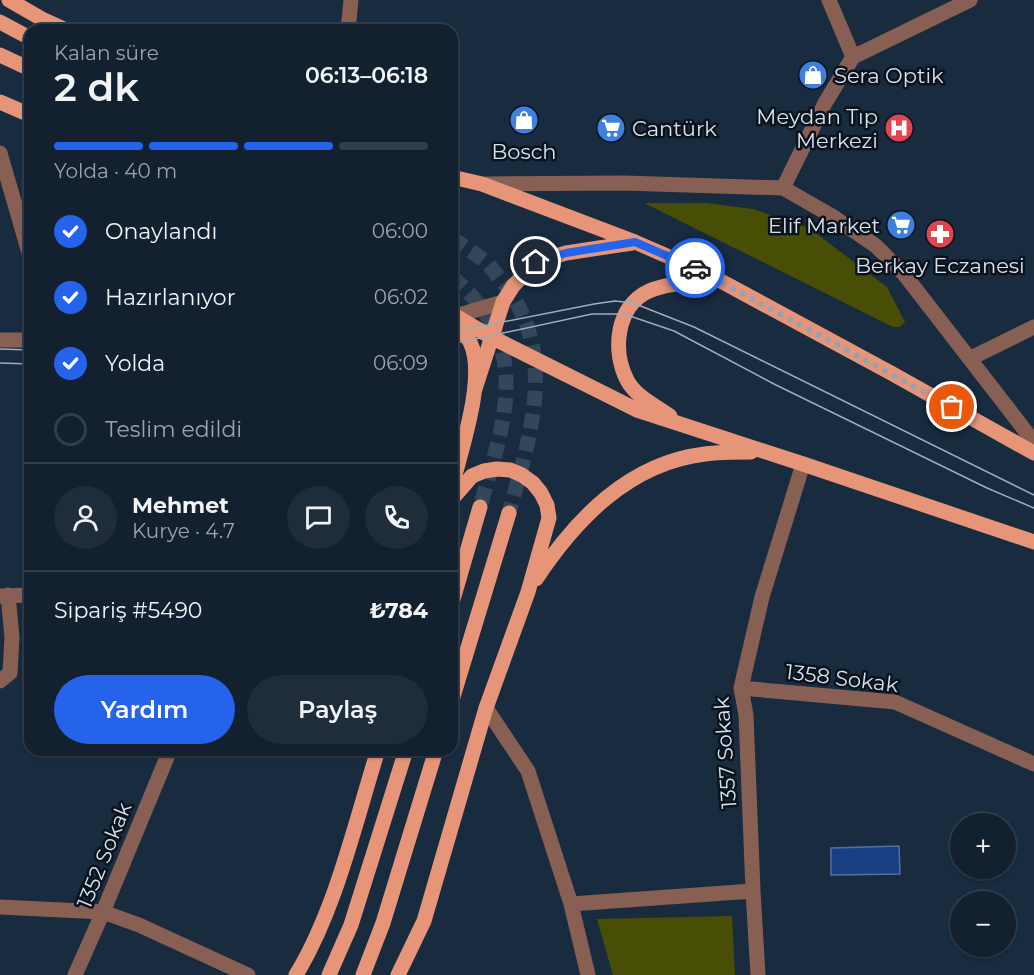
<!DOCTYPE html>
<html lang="tr">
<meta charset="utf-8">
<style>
:root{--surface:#12202f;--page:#1f2d3b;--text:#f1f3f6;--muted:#9ca3aa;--line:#313e4b;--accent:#2563eb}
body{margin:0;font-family:Montserrat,sans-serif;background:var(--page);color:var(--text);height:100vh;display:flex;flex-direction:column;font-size:22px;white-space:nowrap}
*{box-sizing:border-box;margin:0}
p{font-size:20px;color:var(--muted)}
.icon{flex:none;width:33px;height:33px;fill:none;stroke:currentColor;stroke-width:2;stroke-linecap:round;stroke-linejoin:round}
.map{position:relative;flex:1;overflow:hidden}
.drawer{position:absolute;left:24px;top:24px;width:434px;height:732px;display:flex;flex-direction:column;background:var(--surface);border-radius:18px;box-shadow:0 2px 4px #0004,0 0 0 2px var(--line)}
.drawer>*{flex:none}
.controls{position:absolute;left:950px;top:813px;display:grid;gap:12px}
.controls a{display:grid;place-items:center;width:66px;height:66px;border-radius:50%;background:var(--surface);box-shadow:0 2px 4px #0004,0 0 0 2px var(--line);font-size:30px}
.pin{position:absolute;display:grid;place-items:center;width:51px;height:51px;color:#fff;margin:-26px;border:3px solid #fff;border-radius:50%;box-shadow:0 2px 6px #0007}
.courier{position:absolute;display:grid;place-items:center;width:60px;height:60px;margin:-30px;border:4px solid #2563eb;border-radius:50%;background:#fff;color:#222;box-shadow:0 2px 8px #0007}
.overview em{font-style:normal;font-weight:600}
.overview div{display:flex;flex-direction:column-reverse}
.overview{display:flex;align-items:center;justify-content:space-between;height:102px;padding:0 30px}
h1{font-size:39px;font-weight:600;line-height:45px}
.bar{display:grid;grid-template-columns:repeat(4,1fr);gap:9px 6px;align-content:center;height:72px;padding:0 30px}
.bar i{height:8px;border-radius:4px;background:var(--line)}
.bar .current{background:var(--accent)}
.bar p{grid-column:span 4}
.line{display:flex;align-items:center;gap:15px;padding:0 30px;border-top:2px solid var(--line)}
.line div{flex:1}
.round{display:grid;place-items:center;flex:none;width:63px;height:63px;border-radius:32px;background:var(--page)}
ol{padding:0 30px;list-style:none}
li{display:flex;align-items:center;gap:18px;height:66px}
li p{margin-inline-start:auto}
li .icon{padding:6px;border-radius:50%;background:var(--accent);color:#fff;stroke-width:4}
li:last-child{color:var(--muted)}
li i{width:33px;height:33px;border:3px solid var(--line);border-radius:50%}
.cta{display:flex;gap:12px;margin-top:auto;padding:12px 30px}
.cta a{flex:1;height:69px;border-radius:36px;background:var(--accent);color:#fff;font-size:24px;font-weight:600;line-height:69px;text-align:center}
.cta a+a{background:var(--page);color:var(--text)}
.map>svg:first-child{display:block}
</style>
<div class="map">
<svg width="1034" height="975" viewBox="0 0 1034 975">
<rect width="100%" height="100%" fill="#182b3f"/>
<path fill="#484e06" d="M644 203H706L753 209 809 228 887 287 905 322 900 327H893Z
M732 916 735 975H613L597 919Z"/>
<path fill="#193f83" stroke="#5270a4" stroke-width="1.5" d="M899 846 900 874 831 875V848Z"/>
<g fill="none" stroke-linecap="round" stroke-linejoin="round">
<path stroke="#34465a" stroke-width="15" stroke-dasharray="15 8" stroke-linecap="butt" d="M452 238C463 246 475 253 486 262 491 267 496 274 501 280 559 350 531 434 509 513
M452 277C534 346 505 419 480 507"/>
<path stroke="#886053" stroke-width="15" d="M829 0 853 57
M348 30 351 0
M0 153 30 256
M485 184 624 183 783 188 832 216 876 246 904 274 1034 442
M783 188 825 103 853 57 970 0
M452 317 503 302
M0 340H30
M971 358 1034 327
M0 596 30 595
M0 681 10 673 12 637 8 595
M741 688 895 702 1034 764
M486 708 528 771 571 904 588 975
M571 904 753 891
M0 907 103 912 139 925 248 975
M75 975 103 912 170 750
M758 975 753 891 746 715 741 688 762 597 803 464"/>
<path stroke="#e69579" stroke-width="15" d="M9 0 42 19 66 30
M0 22 30 38
M0 55 30 69
M0 102 30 115
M452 177 482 184 635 242 706 273 891 373 1034 453
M452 314 491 337 637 410 803 464 1034 542
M452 321C458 327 466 334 470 342 487 376 461 450 452 486
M475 389 503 302 513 286 536 262 566 253 632 243
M670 416C656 406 635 396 627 380 612 351 616 306 649 291 670 282 694 283 717 280
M536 579C576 519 629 463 705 454 720 452 736 452 751 452
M452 603 480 507
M452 700 509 513
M296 975C336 909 355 823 378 750
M329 975 351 925 406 750
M363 975 383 923 436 750
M398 975 424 921 486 708 528 592 549 518 547 505 541 493 533 483 522 475 510 470 497 469 484 471 472 476 452 499"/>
<path stroke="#9eacbc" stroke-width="1.5" d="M452 332 594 304 615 301 633 303 694 327 1034 495
M452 344 592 314H624L674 331 776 385 987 488 1034 508
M0 349 30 350
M0 363 30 364"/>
</g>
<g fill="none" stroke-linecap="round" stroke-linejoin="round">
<path stroke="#94a2b2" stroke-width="6" stroke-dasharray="0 10.8" d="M695 268 952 407"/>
<path stroke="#2563eb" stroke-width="8" d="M536 262 566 253 635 242 695 268"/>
</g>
<defs>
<g id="shop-disc" transform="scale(1.5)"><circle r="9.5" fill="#3f7fe0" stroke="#0a131c"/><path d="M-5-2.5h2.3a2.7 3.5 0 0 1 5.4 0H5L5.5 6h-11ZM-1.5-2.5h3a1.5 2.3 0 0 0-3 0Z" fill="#fff"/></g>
<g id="supermarket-disc" transform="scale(1.5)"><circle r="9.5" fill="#3f7fe0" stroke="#0a131c"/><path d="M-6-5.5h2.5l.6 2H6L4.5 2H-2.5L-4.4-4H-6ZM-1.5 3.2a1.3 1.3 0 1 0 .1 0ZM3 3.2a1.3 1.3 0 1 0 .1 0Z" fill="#fff"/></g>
<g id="hospital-disc" transform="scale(1.5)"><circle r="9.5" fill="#e0444e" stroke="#0a131c"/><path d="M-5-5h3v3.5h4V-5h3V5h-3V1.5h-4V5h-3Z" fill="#fff"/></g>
<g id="pharmacy-disc" transform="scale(1.5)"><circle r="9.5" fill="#e0444e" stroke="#0a131c"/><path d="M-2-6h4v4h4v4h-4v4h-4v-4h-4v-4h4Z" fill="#fff"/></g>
</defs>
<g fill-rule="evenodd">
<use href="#shop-disc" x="813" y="75"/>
<use href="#shop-disc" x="524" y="120"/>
<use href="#supermarket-disc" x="611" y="128"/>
<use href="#hospital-disc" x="899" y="128"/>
<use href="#supermarket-disc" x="901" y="225"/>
<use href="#pharmacy-disc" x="940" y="234"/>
</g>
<g text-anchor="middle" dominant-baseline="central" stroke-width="5" stroke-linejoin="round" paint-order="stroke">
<g font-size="21" fill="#d6e2f0" stroke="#0a131c" text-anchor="start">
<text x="834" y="75">Sera Optik</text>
<text x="878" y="116" text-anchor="end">Meydan Tıp<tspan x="878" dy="24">Merkezi</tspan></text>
<text x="632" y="128">Cantürk</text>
<text x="524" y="151" text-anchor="middle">Bosch</text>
<text x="880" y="225" text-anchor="end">Elif Market</text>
<text x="940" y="265" text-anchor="middle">Berkay Eczanesi</text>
</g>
<g font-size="21" fill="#d6e2f0" stroke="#0a131c">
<text transform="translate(842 678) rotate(7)">1358 Sokak</text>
<text transform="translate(725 753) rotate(-94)">1357 Sokak</text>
<text transform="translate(104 855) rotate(-68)">1352 Sokak</text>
</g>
</g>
</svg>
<div class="controls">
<a>+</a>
<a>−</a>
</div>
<div class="pin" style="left:952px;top:407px;background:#ea580c"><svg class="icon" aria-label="bag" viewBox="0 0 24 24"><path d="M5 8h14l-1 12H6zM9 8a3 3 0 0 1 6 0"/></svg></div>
<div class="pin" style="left:536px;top:262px;background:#1f2937"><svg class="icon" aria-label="home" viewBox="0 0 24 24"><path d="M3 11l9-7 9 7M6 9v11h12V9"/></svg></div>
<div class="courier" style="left:695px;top:268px"><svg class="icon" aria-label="car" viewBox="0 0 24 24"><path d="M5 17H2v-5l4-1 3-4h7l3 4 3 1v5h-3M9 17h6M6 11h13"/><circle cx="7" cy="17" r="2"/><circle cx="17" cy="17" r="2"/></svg></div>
<section class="drawer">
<div class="overview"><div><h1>2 dk</h1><p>Kalan süre</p></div><em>06:13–06:18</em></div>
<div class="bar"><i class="current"></i><i class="current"></i><i class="current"></i><i></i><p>Yolda · 40 m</p></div>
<ol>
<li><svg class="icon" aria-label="check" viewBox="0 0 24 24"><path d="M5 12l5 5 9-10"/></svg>Onaylandı<p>06:00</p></li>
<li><svg class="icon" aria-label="check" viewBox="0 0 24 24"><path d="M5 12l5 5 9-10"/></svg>Hazırlanıyor<p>06:02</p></li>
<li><svg class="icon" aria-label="check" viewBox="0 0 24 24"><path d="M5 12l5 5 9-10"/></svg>Yolda<p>06:09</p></li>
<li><i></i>Teslim edildi</li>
</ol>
<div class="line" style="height:108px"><a class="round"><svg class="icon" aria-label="person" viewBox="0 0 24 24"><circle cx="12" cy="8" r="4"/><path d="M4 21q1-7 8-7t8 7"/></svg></a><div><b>Mehmet</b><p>Kurye · 4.7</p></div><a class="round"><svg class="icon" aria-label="chat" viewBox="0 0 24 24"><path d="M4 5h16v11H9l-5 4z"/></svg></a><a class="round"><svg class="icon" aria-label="phone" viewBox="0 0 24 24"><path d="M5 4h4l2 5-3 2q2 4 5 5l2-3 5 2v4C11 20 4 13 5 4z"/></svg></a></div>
<div class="line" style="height:78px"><div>Sipariş #5490</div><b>₺784</b></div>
<div class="cta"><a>Yardım</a><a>Paylaş</a></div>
</section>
</div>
